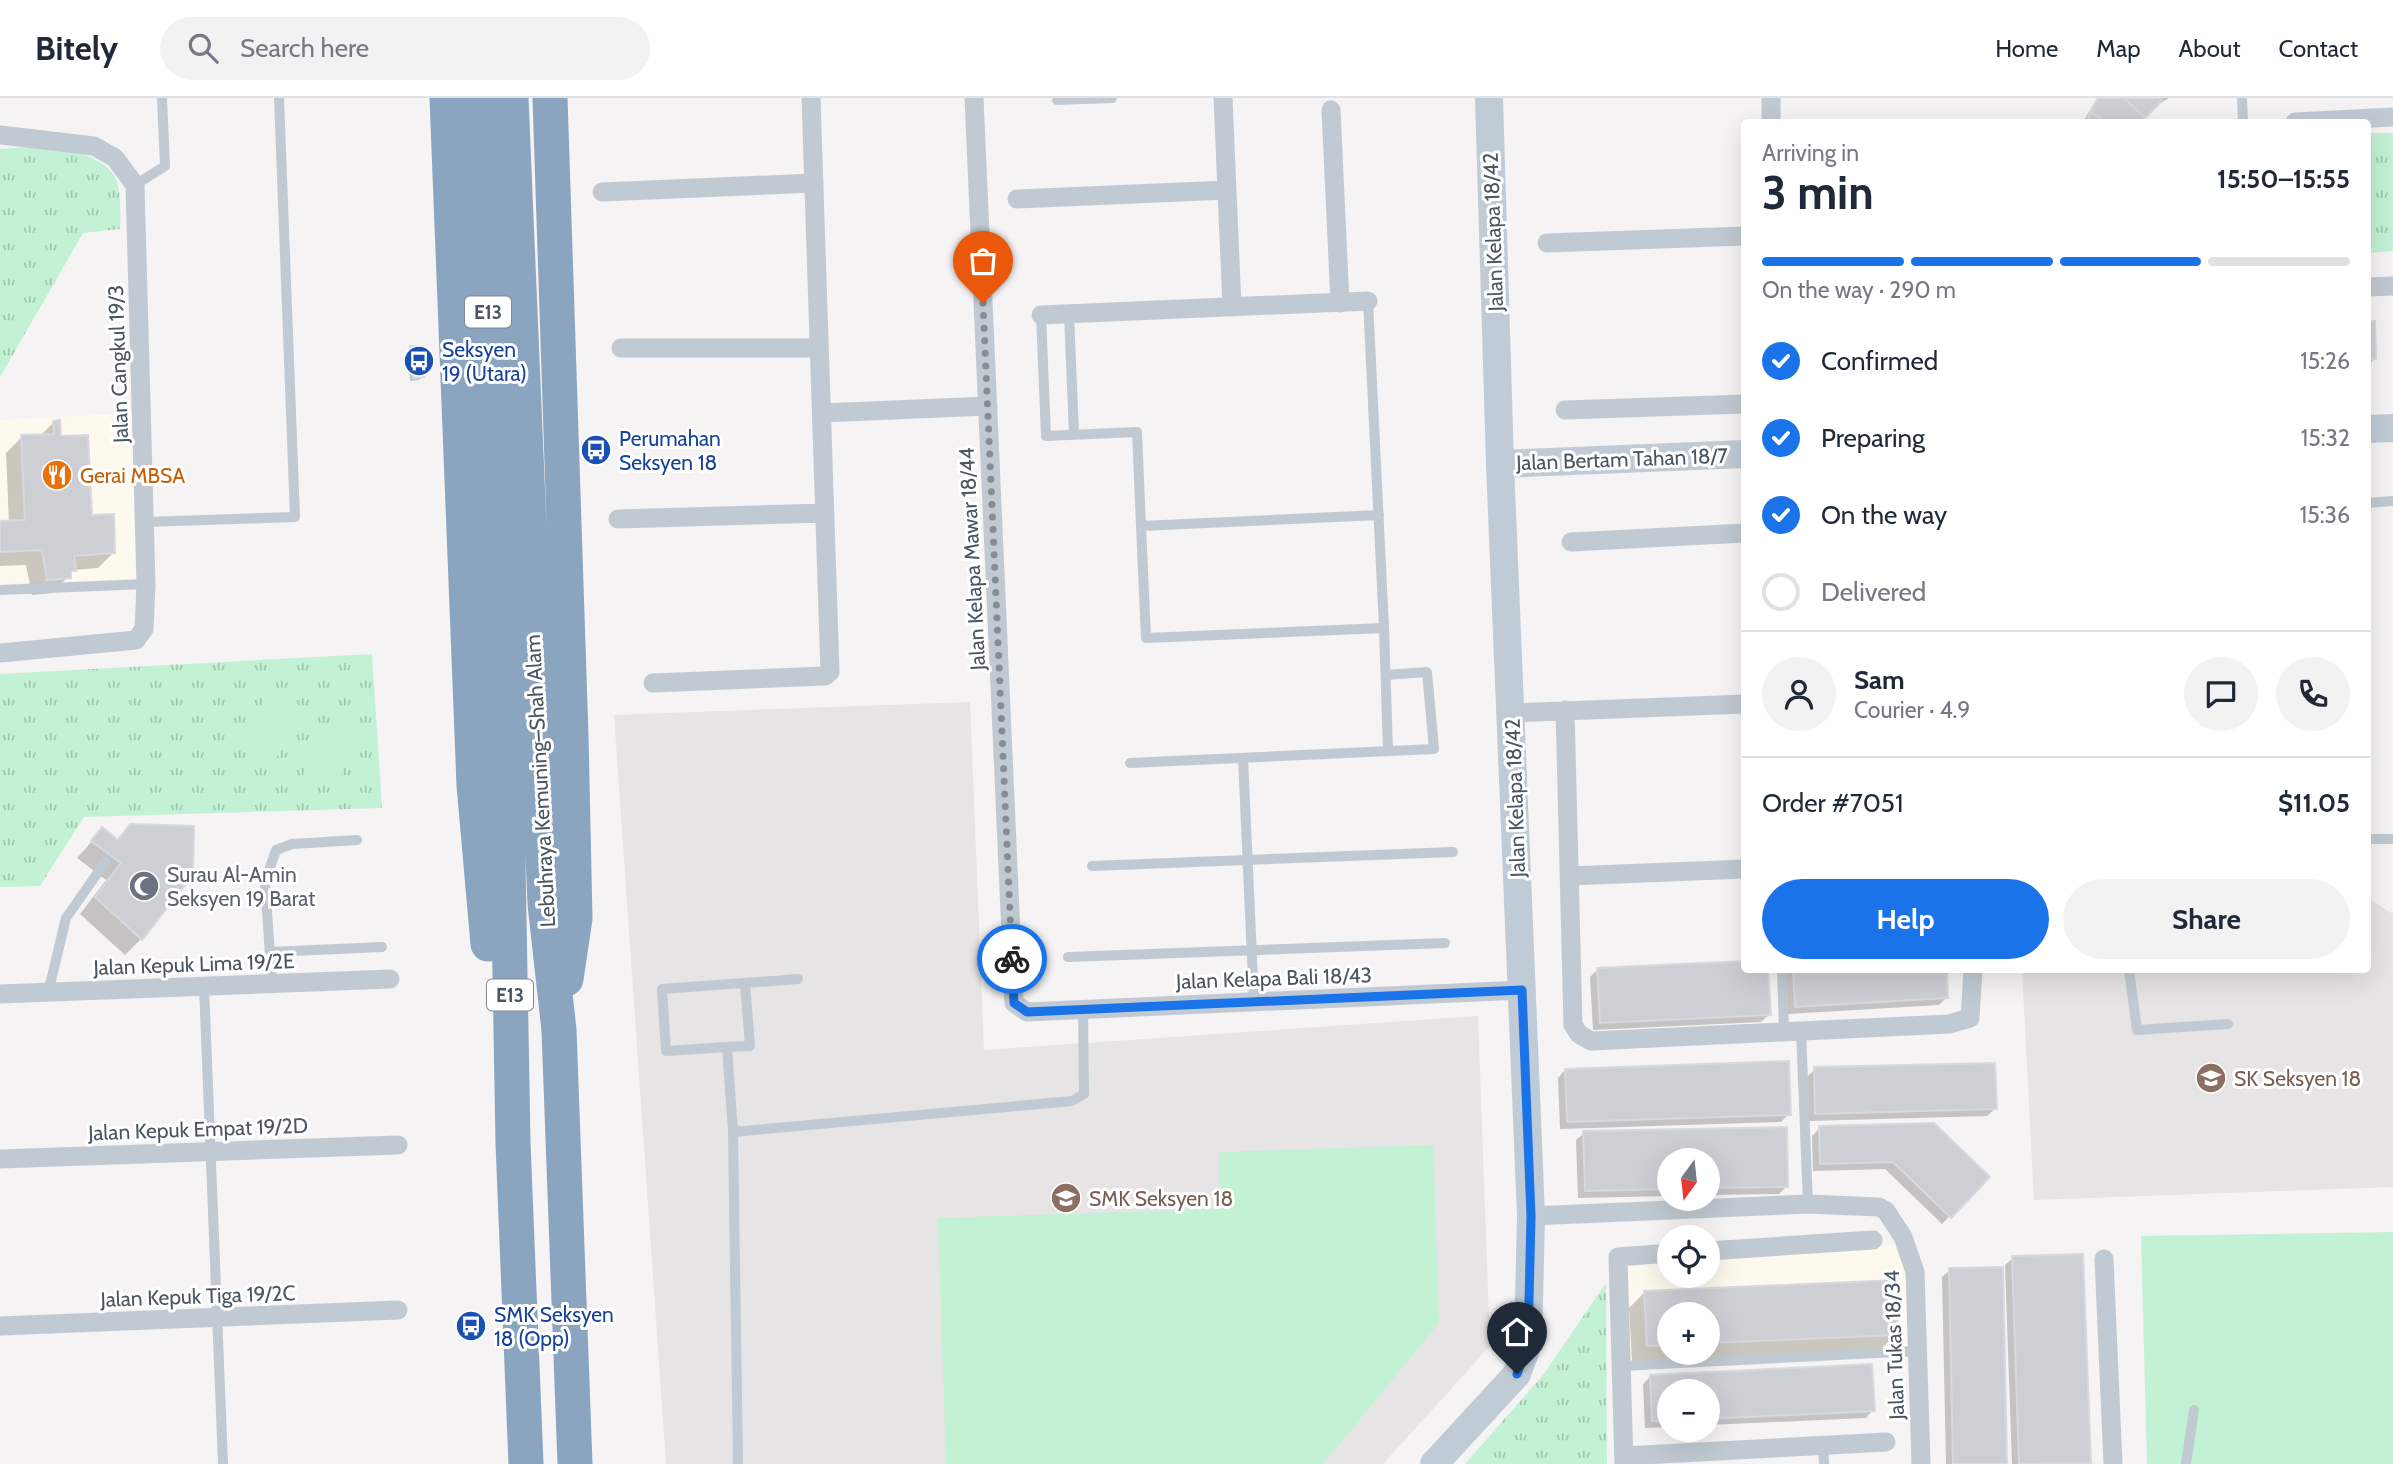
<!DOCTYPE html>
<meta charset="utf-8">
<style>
:root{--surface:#fff;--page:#f2f2f3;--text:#1f2937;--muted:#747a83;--line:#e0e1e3;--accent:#1a73e8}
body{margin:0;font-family:Cabin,sans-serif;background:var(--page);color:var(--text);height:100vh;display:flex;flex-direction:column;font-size:26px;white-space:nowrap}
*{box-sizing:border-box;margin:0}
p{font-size:23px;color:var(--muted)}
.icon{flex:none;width:38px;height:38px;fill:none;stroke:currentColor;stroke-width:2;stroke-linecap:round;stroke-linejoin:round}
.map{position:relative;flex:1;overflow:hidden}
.details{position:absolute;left:1741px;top:21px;width:630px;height:854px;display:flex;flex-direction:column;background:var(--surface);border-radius:7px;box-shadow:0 7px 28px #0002}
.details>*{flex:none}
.needle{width:46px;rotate:195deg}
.fabs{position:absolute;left:1657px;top:1050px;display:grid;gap:14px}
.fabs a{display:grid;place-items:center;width:63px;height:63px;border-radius:50%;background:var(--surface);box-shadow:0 7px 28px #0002;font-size:35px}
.pin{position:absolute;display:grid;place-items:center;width:60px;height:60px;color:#fff;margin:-72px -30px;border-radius:50% 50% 50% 0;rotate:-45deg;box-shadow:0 0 7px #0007}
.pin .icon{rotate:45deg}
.courier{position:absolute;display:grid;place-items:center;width:70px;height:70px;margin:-35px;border:5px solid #1a73e8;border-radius:50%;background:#fff;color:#222;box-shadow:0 2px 9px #0007}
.head em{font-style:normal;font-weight:700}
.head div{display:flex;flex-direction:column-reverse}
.head{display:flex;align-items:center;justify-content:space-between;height:119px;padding:0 21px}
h1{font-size:46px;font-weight:700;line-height:52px}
.bar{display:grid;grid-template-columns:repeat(4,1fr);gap:10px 7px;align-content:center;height:84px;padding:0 21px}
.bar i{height:9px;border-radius:5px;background:var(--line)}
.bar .selected{background:var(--accent)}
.bar p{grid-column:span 4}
.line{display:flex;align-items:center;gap:18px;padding:0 21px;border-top:2px solid var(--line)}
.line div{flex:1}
.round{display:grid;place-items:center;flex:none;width:74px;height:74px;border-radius:37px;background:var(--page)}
ol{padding:0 21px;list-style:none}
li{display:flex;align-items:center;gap:21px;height:77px}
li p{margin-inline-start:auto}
li .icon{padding:7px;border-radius:50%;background:var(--accent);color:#fff;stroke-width:4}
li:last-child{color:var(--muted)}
li i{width:38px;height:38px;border:4px solid var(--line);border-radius:50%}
.cta{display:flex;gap:14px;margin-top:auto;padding:14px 21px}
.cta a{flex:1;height:80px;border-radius:42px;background:var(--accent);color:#fff;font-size:28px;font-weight:700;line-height:80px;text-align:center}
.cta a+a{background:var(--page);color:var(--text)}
header{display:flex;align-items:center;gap:42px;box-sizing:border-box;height:98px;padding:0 35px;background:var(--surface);border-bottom:2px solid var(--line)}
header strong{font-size:33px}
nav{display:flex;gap:38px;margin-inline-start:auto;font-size:24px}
.search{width:490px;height:63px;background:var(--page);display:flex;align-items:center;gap:18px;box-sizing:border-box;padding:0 24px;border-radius:38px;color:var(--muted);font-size:26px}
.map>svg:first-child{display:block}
</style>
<header>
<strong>Bitely</strong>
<div class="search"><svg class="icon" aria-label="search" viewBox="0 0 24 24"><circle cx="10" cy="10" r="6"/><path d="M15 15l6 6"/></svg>Search here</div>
<nav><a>Home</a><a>Map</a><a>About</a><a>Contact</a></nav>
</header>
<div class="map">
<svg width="2393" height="1366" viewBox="0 0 2393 1366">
<defs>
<pattern id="park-tufts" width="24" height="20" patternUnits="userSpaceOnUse" patternTransform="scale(1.75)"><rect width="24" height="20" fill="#c3f1d5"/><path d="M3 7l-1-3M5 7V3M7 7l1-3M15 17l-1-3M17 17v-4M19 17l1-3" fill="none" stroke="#a0c6b0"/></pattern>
</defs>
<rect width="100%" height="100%" fill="#f5f3f3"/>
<path fill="#fdf9ef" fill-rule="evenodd" d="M133 315 139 481 0 486V322Z
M1898 1147 1907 1169 1911 1249 1631 1263 1625 1167 1669 1164 1670 1178H1708V1161ZM1670 1216H1708V1255H1670Z"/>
<path fill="#e6e4e5" d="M970 604 984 952 1478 918 1490 1248 1383 1366H666L614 617Z
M2368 800 2393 816V1089L2034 1102 2022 872H2368Z"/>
<path fill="url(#park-tufts)" d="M2368 35H2393V153L2368 155Z
M62 47C116 70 122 69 120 131L83 135 0 279V51Z
M372 556 382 710 84 719 40 788 0 789V576Z
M1606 1185 1607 1366H1465L1543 1277Z"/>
<path fill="#c3f1d5" d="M265 600 293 610 279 658 251 651Z
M316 625 352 635 339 686 303 677Z
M1433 1047 1439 1225 1323 1366H946L938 1120 1220 1111 1219 1054Z
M2393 1134V1366H2147L2141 1138Z"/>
<path fill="#0003" fill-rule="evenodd" d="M2097 0H2169L2153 10 2139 24H2083Z
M2368 225H2374L2375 261 2368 267Z
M411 250 422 279 419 282 410 283 408 254Z
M53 325 90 419 114 454 98 470 74 472 53 495 32 497 26 467 0 468V425H9L6 355 22 339 40 338Z
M130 728 141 841 125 857 80 816 106 782 77 760 102 732 116 742Z
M1598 871 1767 872 1769 917 1761 924 1593 932 1590 879Z
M1786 872H1945L1946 900 1939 907 1788 916Z
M1815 971 1995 1011 1987 1018 1808 1023 1807 979Z
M1565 972 1789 1016 1781 1024 1560 1031 1558 980Z
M1820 1030 1987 1079 1942 1126 1885 1071 1813 1073 1812 1038Z
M1785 1031 1787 1088 1779 1096 1708 1097V1062H1670V1098L1578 1100 1576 1042 1584 1035Z
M2013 1160 2089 1364 2087 1366H2012L2005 1167Z
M1950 1172 2005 1366H1946L1942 1179Z
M1645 1194 1896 1236 1880 1252 1632 1263 1629 1210ZM1670 1216H1708V1255H1670Z
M1650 1279 1873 1312 1866 1320 1708 1327V1293H1670V1329L1645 1330 1643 1286Z"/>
<path fill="#cdcfd5" stroke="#d7d9de" stroke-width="2" d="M2098 0H2124L2145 20 2141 24H2107L2090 14Z
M2124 0H2161L2162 3 2145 20Z
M2090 14 2107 24H2087Z
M2368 223H2375L2376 261 2368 262Z
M410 248H422L424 279 413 280Z
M60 322 61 338 88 337 92 417 114 416 115 455 74 458 76 473H71V480L47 482 42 452 0 454V423L25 422 21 337 54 336 53 323Z
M130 726 194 728 193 777 142 842 95 799 121 765 91 743 102 729 118 742Z
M1745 863V872H1768L1771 917 1600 925 1597 870Z
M1793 872H1947L1948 900 1795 909Z
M1789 963 1791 1017 1567 1024 1565 971Z
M1995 965 1997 1011 1815 1016 1814 969Z
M1934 1025 1990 1079 1951 1120 1893 1064 1820 1066 1819 1028Z
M1787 1029 1788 1089 1708 1090V1062H1670V1091L1585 1093 1583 1033Z
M2083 1156 2091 1365 2019 1366 2012 1158Z
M2003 1169 2007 1366H1953L1949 1170Z
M1896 1182 1898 1237 1708 1245V1216H1670V1247L1647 1248 1644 1193Z
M1872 1266 1875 1313 1708 1321V1293H1670V1323H1652L1650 1277Z"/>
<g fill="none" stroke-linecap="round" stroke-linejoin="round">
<path stroke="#c1cad2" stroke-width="10" d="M2242 0 2243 24
M1057 2 1112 0
M135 87 165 68 162 0
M1069 216 1074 336
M1041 217 1046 338 1137 334 1141 428 1379 417
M2368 405 2393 403
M146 424 295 419 279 0
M1141 428 1146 540 1384 530 1368 203
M0 492 146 486
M1384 530 1388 653
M1243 660 1254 904
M1130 665 1434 651 1427 574 1386 577
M2368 741H2393
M1092 768 1453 754
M270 854 382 849
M1068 859 1445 845
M1782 872 1784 934
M2129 872 2137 932 2228 926
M272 886 265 784 276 752 292 746 357 742
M204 888 223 1366
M48 895 66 820 106 763
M1801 933 1808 1106
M727 949 666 953 662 891 798 881
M733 1034 1072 1003 1084 996 1083 911
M1621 1268 1917 1253
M1823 1347 1824 1366
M738 1366 733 1034 727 949 750 948 745 885
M2186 1366 2194 1312"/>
<path stroke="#c1cad2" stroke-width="19" d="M974 0 1014 905 1027 914 1522 892
M1223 0 1232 209
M1771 0V24
M1331 12 1340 205
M2295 24 2393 19
M0 37 94 48 115 60 135 87 146 486 144 531 136 542 0 555
M602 94 814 85
M1017 101 1227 92
M1547 145 1745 138
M2368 189 2393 188
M1041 217 1368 203
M621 250H819
M1565 312 1745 306
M822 315 988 308
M618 421 825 415
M1571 444 1745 435
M653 585 825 578 830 574 811 0
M1565 612 1573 927 1579 936 1591 943 1949 926 1970 920 1973 872
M1512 615 1745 606
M1569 778 1745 771
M0 896 390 881
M0 1061 398 1047
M1531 1118 1808 1106 1879 1109 1886 1113 1903 1139 1915 1174 1921 1366
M1708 1153 1873 1142
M2104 1161 2113 1366
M0 1228 398 1212
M1624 1358 1886 1344
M1624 1366 1618 1159 1670 1155"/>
<path stroke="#c1cbd6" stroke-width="28" d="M2368 331 2393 330
M1500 366 1745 356
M1434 1366 1517 1276 1528 1246 1531 1118 1500 366 1489 0"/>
<path stroke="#8ba5c1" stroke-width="35" d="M447 0 474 687 488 846
M480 0 505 594 513 1045 526 1366
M511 0 545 806 559 932 575 1366
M550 0 571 638 575 820 566 881"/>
</g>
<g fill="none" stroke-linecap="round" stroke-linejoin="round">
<path stroke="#868d94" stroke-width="7" stroke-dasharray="0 12.6" d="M983 205 1012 861"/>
<path stroke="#1a73e8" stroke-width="9" d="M1012 861 1014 905 1027 914 1522 892 1531 1118 1528 1246 1517 1276"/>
</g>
<defs>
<g id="bus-disc" transform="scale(1.575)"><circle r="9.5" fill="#1a4fb4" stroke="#fff"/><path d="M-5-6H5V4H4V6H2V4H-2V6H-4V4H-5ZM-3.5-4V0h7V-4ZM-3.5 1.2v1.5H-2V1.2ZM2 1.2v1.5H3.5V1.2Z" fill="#fff"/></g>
<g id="restaurant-disc" transform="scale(1.575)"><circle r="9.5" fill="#e8710a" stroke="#fff"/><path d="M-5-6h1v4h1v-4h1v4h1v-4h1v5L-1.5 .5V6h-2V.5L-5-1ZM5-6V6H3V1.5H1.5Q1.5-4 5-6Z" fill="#fff"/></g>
<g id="mosque-disc" transform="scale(1.575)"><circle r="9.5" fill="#6b7280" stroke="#fff"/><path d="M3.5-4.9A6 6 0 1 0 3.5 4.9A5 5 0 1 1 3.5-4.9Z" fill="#fff"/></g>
<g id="school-disc" transform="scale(1.575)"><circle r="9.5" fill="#8d6e63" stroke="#fff"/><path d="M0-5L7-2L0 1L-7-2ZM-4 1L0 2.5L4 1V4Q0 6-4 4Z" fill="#fff"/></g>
</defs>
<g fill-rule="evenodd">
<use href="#bus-disc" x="419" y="263"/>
<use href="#bus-disc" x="596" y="352"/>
<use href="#restaurant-disc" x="57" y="377"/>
<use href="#mosque-disc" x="144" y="788"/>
<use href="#school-disc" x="2211" y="980"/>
<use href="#school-disc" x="1066" y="1100"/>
<use href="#bus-disc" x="471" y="1228"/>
</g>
<g text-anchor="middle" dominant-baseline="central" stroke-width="6" stroke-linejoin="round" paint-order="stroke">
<g fill="#fff" stroke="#808990" stroke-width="2">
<rect x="465" y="198.5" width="46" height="31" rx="5"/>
<rect x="487" y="881.5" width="46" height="31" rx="5"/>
</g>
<g font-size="19" font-weight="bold" fill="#4a5661">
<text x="488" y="214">E13</text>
<text x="510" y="897">E13</text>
</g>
<g font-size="21" fill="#4a5661" stroke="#fff">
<text transform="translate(1493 134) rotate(-92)">Jalan Kelapa 18/42</text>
<text transform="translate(118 266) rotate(-92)">Jalan Cangkul 19/3</text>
<text transform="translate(1622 361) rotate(-2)">Jalan Bertam Tahan 18/7</text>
<text transform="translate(972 461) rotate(-93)">Jalan Kelapa Mawar 18/44</text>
<text transform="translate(540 683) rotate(-93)">Lebuhraya Kemuning–Shah Alam</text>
<text transform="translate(1515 700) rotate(-92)">Jalan Kelapa 18/42</text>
<text transform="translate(194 866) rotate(-2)">Jalan Kepuk Lima 19/2E</text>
<text transform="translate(1274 880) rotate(-2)">Jalan Kelapa Bali 18/43</text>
<text transform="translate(198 1031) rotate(-2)">Jalan Kepuk Empat 19/2D</text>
<text transform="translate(198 1198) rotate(-2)">Jalan Kepuk Tiga 19/2C</text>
<text transform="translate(1894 1247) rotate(-92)">Jalan Tukas 18/34</text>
</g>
<g font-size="21" fill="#164399" stroke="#fff" text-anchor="start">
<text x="442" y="251">Seksyen<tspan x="442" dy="24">19 (Utara)</tspan></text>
<text x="619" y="340">Perumahan<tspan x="619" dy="24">Seksyen 18</tspan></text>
<text x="494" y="1216">SMK Seksyen<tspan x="494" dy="24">18 (Opp)</tspan></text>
</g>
<g font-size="21" fill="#c56008" stroke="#fff" text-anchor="start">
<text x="80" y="377">Gerai MBSA</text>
</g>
<g font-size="21" fill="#5b616d" stroke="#fff" text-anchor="start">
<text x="167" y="776">Surau Al-Amin<tspan x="167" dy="24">Seksyen 19 Barat</tspan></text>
</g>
<g font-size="21" fill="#785e54" stroke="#fff" text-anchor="start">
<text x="2234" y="980">SK Seksyen 18</text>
<text x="1089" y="1100">SMK Seksyen 18</text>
</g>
</g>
</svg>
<div class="fabs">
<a><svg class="needle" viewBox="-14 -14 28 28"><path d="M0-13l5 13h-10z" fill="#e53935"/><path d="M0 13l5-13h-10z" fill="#747a83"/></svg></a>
<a><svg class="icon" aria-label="locate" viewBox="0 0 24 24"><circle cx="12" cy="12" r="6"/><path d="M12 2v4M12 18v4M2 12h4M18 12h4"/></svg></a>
<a>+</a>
<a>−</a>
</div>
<div class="pin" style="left:983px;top:205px;background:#ea580c"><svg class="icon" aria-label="bag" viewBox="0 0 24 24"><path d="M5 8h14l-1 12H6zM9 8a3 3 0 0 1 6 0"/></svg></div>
<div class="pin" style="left:1517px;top:1276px;background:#1f2937"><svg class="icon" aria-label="home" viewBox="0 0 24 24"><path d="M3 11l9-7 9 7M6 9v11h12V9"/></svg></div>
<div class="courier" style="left:1012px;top:861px"><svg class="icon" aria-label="bike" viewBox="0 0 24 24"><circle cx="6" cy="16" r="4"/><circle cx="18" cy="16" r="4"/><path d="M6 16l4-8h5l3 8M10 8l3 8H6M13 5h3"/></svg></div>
<section class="details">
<div class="head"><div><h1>3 min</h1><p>Arriving in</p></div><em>15:50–15:55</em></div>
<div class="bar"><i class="selected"></i><i class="selected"></i><i class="selected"></i><i></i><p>On the way · 290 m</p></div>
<ol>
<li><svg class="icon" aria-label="check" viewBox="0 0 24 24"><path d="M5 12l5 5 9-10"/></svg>Confirmed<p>15:26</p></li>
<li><svg class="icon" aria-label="check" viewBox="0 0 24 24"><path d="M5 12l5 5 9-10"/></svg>Preparing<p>15:32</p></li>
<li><svg class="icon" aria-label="check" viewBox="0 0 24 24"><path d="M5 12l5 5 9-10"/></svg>On the way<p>15:36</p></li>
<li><i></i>Delivered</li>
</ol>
<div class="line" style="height:126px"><a class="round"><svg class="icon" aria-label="person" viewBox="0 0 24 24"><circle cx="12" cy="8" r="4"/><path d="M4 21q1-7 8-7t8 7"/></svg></a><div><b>Sam</b><p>Courier · 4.9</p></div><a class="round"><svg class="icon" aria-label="chat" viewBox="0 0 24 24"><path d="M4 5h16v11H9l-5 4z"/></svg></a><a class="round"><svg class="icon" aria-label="phone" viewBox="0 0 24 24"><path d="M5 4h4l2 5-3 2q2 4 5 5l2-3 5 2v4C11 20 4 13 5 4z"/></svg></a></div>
<div class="line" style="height:91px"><div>Order #7051</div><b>$11.05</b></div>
<div class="cta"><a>Help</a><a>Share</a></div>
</section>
</div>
